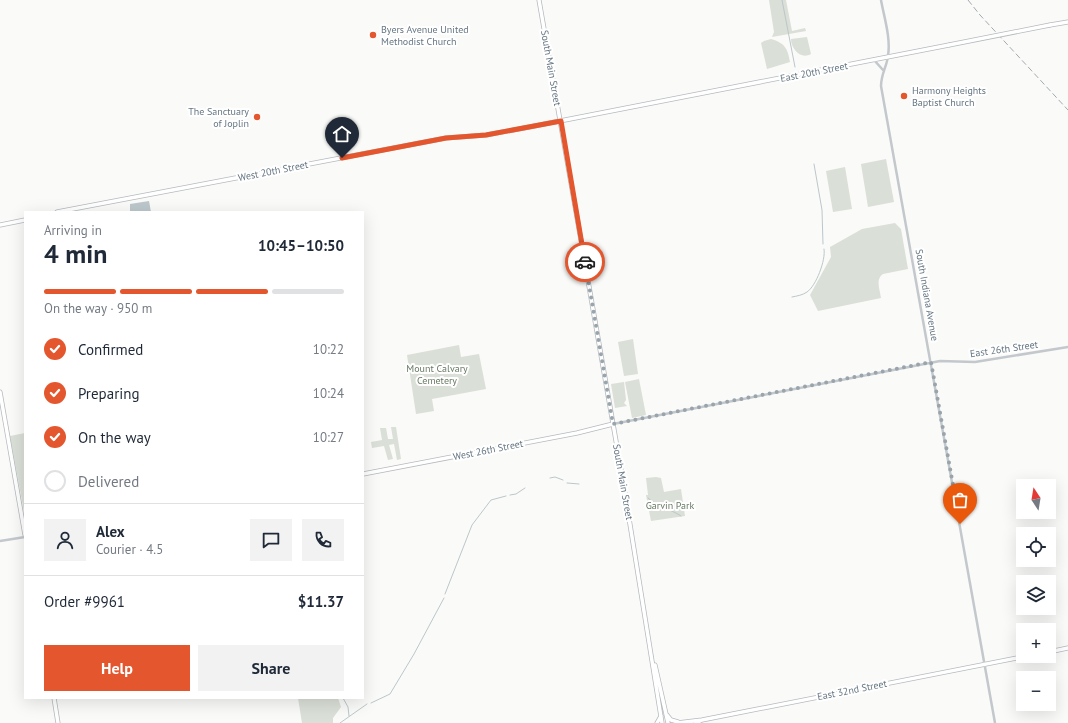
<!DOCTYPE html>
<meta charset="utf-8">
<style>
:root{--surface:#fff;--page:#f2f2f3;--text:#1f2937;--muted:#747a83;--line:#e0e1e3;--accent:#e4572e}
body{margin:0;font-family:"PT Sans",sans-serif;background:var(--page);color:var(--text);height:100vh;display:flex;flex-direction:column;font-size:15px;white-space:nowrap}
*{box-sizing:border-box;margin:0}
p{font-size:13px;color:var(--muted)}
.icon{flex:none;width:22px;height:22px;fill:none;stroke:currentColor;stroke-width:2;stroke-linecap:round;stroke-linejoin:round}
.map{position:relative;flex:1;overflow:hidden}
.side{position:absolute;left:24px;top:211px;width:340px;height:488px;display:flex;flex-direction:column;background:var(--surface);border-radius:0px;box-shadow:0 4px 16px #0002}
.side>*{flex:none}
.needle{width:26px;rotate:348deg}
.buttons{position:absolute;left:1016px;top:479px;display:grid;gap:8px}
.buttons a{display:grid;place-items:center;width:40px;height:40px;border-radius:0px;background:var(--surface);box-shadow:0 4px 16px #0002;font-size:20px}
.pin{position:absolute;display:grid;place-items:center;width:34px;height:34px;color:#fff;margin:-41px -17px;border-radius:50% 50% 50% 0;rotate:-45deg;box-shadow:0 0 4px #0007}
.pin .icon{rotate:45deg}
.courier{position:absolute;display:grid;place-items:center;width:40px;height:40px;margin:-20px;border:3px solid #e4572e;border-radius:50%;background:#fff;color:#222;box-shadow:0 1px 5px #0007}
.overview em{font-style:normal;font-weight:600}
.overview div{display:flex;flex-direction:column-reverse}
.overview{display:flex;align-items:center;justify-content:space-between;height:68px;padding:0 20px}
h1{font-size:26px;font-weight:600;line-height:30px}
.bar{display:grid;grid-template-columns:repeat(4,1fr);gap:6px 4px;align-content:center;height:48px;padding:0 20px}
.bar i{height:5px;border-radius:3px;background:var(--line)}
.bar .on{background:var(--accent)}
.bar p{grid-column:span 4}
.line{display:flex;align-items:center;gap:10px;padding:0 20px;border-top:1px solid var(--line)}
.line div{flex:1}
.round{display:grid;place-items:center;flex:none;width:42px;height:42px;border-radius:0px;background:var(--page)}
ol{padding:0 20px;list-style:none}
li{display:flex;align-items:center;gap:12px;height:44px}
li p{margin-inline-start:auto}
li .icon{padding:4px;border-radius:50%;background:var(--accent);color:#fff;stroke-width:4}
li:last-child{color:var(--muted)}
li i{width:22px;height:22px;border:2px solid var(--line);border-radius:50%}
.primary-button{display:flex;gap:8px;margin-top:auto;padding:8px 20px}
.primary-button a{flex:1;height:46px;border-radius:0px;background:var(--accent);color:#fff;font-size:16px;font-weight:600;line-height:46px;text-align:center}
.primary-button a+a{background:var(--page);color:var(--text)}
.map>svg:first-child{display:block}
</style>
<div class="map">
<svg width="1068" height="723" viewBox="0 0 1068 723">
<rect width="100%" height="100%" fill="#fafaf8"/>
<path fill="#dadfd7" d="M769 0H786L792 31 805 28 806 31 772 37 774 32Z
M807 37 811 54C801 60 791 49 791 39Z
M771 39C785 43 788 49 790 62L767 69 761 43 764 41Z
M886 159 894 202 868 207 861 164Z
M845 167 852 209 833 212 826 171Z
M895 223 901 229 908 269 883 274C875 279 880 290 881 298L818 311 810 295 831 257 830 247 862 229Z
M633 339 638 374 624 376 618 342Z
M459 345 461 357 479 354 486 389 432 399 434 411 416 414 407 355Z
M639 379 646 415 632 418 625 382Z
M624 382 626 400 624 403 627 406 615 408 611 384Z
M391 427H396L401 459 397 460 394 444 389 445 393 459 388 460 384 446 372 448 371 442 382 440 380 428H386L388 439H393Z
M25 433V517L10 436Z
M656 477 661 478 664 492 681 489 685 516 651 521 646 495H648L646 478Z
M298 698H338L341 707 333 718V723H302Z"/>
<path fill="#bbc7cb" d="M149 201 151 212H130V204Z"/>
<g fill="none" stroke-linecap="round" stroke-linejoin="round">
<path stroke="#bbc7cb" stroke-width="1" d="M782 0 795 67
M814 164 822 210 823 244
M792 297C797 296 803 295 807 292 816 286 826 260 824 249
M550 478 555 477 563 480
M567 483 579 484
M510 495 516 494 525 488
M648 498C657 507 671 509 681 516
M445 594 472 525 491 500 506 496
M343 698 348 707 349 716
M371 703 390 694 414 654 444 598
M340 723 367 704"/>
<g stroke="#b5babe" stroke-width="5">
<path id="major" d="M539 0 623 481 662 723
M1050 25 1068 22
M57 212 446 138 486 135 524 128 949 45
M0 225 25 220
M0 392 25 535
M363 474 577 433 613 424
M1049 652 1068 648
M655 665 668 723
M54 698 58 723
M667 715 671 720 678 722
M657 723 661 716
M677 723 702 720 1027 656
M696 723 702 720"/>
</g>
<path stroke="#c3c8cc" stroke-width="2.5" d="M881 0C884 17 891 38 888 56 887 66 881 74 881 86L995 723
M874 60 883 70
M613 424 940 361 975 362 1068 347
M0 541 25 537"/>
<use href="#major" stroke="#fff" stroke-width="3.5"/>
<path stroke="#a2aab0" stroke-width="1" stroke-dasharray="6 3" stroke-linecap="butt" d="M968 0 980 15 1068 110"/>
<g stroke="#b5babe" stroke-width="5" stroke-linecap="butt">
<path id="major-bridge" d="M949 45 1050 25"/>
</g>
<use href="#major-bridge" stroke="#fff" stroke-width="3.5"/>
</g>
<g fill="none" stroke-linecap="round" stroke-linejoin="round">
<path stroke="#99a4ac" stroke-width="4" stroke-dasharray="0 7.2" d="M585 262 613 424 931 362 960 524"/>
<path stroke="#e4572e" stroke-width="5" d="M342 158 446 138 486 135 561 121 585 262"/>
</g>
<g fill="#e4572e" stroke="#fff" stroke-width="1.5">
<circle cx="373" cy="35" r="4"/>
<circle cx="904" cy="96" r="4"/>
<circle cx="257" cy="117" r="4"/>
</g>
<g text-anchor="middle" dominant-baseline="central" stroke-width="4" stroke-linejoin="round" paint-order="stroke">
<g font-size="10" fill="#657683" stroke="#fff" text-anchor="start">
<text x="381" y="29">Byers Avenue United<tspan x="381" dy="12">Methodist Church</tspan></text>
<text x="912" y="90">Harmony Heights<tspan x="912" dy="12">Baptist Church</tspan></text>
<text x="249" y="111" text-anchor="end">The Sanctuary<tspan x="249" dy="12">of Joplin</tspan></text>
</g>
<g font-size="10" fill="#657683" stroke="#fff">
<text transform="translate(551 68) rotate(80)">South Main Street</text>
<text transform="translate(814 72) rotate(-11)">East 20th Street</text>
<text transform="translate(273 171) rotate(-11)">West 20th Street</text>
<text transform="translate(927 295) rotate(80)">South Indiana Avenue</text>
<text transform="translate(1004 349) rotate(-8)">East 26th Street</text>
<text transform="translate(488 450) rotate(-11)">West 26th Street</text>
<text transform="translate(623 482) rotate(80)">South Main Street</text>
<text transform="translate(852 690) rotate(-11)">East 32nd Street</text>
</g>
<g font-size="10" fill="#687a64" stroke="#fff">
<text x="437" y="368">Mount Calvary<tspan x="437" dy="12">Cemetery</tspan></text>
<text x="670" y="505">Garvin Park</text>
</g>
</g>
</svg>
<div class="buttons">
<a><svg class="needle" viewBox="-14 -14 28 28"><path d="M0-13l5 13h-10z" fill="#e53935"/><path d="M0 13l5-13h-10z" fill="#747a83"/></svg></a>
<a><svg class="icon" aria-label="locate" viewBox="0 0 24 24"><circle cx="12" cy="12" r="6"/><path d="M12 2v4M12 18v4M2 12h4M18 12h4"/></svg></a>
<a><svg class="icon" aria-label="layers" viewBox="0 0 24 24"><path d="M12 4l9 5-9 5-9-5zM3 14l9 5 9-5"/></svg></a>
<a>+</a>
<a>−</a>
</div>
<div class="pin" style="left:960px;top:524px;background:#ea580c"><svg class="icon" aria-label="bag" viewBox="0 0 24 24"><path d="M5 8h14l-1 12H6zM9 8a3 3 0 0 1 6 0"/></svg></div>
<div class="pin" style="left:342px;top:158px;background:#1f2937"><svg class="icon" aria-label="home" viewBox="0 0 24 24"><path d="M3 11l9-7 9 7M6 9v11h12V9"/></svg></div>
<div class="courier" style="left:585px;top:262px"><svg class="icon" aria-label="car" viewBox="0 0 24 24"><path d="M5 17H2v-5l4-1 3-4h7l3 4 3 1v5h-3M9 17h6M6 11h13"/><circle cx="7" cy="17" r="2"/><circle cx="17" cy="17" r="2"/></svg></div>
<section class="side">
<div class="overview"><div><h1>4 min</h1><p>Arriving in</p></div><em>10:45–10:50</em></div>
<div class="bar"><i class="on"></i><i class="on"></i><i class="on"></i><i></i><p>On the way · 950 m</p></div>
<ol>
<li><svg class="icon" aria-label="check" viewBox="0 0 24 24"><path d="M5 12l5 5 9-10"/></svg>Confirmed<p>10:22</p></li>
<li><svg class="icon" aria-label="check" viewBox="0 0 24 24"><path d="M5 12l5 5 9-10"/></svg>Preparing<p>10:24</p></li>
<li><svg class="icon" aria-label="check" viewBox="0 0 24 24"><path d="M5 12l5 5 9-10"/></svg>On the way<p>10:27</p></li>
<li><i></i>Delivered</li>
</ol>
<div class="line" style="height:72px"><a class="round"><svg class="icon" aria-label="person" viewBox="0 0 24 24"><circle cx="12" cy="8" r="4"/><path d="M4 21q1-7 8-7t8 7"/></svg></a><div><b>Alex</b><p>Courier · 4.5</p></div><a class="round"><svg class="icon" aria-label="chat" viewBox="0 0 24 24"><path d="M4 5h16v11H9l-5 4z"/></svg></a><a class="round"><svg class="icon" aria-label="phone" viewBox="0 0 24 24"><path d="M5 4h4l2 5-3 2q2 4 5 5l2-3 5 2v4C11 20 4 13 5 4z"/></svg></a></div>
<div class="line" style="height:52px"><div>Order #9961</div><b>$11.37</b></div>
<div class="primary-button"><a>Help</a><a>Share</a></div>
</section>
</div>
